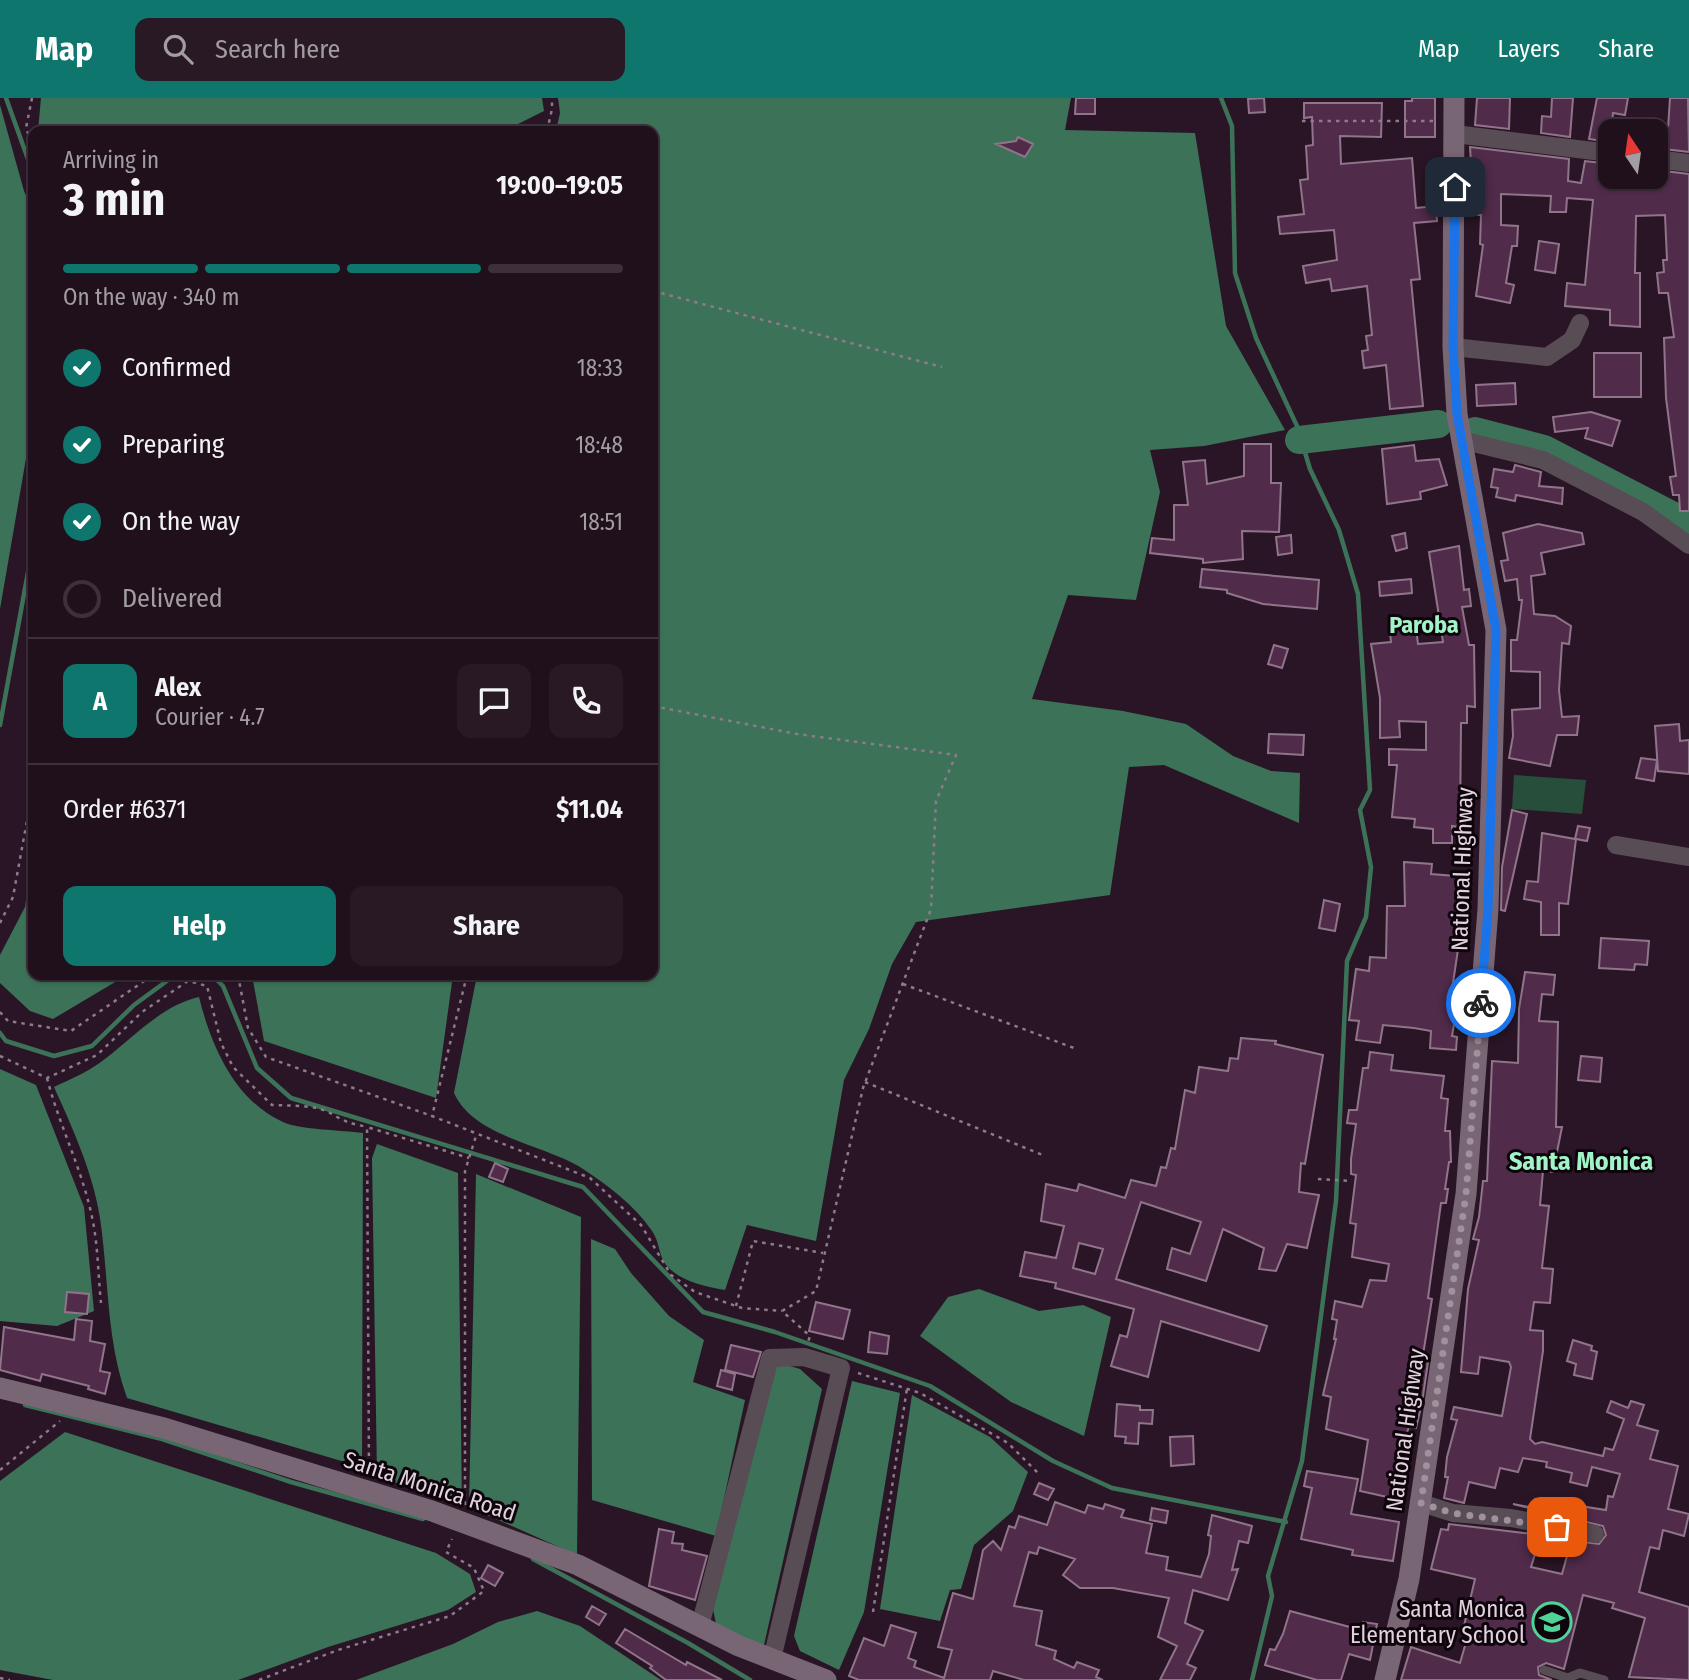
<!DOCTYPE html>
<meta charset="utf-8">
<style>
:root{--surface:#20101c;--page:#281925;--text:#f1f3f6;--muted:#a29da3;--line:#3d303b;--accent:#0f766e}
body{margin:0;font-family:"Fira Sans Condensed",sans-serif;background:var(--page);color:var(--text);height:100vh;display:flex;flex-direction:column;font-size:26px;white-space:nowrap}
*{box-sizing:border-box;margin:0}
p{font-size:23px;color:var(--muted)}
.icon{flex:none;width:38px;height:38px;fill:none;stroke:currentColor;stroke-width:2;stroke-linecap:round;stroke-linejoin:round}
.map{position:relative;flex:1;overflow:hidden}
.sheet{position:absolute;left:28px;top:28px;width:630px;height:854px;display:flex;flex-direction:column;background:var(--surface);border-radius:14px;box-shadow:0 2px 5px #0004,0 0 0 2px var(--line)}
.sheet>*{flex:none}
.needle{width:46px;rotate:347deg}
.controls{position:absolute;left:1598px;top:21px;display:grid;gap:14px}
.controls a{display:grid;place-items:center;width:70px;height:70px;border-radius:14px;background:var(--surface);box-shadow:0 2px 5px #0004,0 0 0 2px var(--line);font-size:35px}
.pin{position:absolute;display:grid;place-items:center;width:60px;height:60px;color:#fff;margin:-30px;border-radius:14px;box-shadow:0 4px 10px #0006}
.courier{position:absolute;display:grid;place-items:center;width:70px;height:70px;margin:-35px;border:5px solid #1a73e8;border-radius:50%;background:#fff;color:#222;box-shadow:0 2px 9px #0007}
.head em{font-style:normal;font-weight:700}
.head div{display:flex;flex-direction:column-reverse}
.head{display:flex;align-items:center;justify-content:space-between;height:119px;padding:0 35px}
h1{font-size:46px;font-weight:700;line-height:52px}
.bar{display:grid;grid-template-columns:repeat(4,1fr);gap:10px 7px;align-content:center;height:84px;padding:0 35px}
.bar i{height:9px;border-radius:5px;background:var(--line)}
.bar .current{background:var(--accent)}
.bar p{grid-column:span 4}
.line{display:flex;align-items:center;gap:18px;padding:0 35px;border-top:2px solid var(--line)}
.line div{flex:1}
.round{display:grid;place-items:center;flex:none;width:74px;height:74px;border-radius:14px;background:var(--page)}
ol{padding:0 35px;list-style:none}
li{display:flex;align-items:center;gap:21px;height:77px}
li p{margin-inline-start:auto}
li .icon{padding:7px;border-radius:50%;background:var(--accent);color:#fff;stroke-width:4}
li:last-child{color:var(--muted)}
li i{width:38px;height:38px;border:4px solid var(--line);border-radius:50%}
.primary-button{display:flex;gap:14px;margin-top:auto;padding:14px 35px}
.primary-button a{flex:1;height:80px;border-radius:14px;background:var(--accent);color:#fff;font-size:28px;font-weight:700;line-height:80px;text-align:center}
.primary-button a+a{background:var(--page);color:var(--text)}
header{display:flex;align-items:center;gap:42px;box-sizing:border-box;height:98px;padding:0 35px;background:var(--accent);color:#fff}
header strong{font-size:33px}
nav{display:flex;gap:38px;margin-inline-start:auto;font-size:24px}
.search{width:490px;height:63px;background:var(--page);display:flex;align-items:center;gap:18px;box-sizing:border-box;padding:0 24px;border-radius:14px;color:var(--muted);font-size:26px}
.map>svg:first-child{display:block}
</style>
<header>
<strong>Map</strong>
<div class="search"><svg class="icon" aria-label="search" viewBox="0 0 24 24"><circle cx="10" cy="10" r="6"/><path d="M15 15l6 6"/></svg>Search here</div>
<nav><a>Map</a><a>Layers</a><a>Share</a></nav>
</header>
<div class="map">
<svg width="1689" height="1582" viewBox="0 0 1689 1582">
<rect width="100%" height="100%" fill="#2a1526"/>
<path fill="#264e3a" d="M1514 677 1586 682 1582 716 1512 711Z"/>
<path fill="#3c7258" d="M41 0H542L544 13 504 33H38Z
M558 0H1071L1065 32 1195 35 1226 228 1285 332 1204 348 1150 352 1160 394 1136 502 1068 497 1032 601 1123 613 1186 626 1233 658 1271 673 1300 675 1299 725 1164 667 1129 669 1110 797 916 824 892 866 869 931 844 982 816 1143 747 1127 725 1192C704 1188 681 1184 666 1167 659 1158 659 1142 652 1133 634 1106 607 1087 580 1069 542 1046 474 1039 454 995L477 877H653V33H556L560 15Z
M0 7 24 93 33 112V320L0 511Z
M33 750V877H127L53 921 30 913 0 885V857L25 809Z
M252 877H453L436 1000 264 943Z
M199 899C211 947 234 1002 283 1024 301 1032 341 1032 363 1035L362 1369 127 1300C106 1242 109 1181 100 1120 93 1075 73 1031 54 989 69 982 85 975 98 966 131 943 159 908 199 899Z
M0 971 36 987 84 1109 94 1213 57 1228 0 1223Z
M377 1046 458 1075 462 1408 377 1378 372 1060Z
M476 1076 581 1119 577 1457 469 1409Z
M591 1141 615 1151 631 1175 669 1218 704 1242 693 1284 745 1302 716 1438 592 1402Z
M979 1191 1039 1213 1083 1207 1111 1219 1084 1338 1011 1304 920 1238 948 1199Z
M773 1263 800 1271 822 1291 764 1547 741 1540 716 1526 713 1511Z
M852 1283 900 1295 864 1514 839 1572 800 1553 794 1538Z
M912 1297 990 1339 1028 1374 1013 1413 974 1447 961 1491 950 1492 940 1523 880 1511Z
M65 1334 436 1455 470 1476 476 1494 448 1512 328 1549 238 1582H53L0 1572V1383Z
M537 1513 580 1528 661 1582H356L453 1546 498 1524Z"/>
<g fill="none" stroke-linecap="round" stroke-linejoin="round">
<path stroke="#3c7258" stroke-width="4.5" d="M6 0 33 75
M1221 0 1232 28 1235 175 1256 240 1297 328 1310 371 1339 432 1358 496 1370 692 1360 712 1371 769 1366 819 1347 863 1336 1103 1302 1363 1268 1478 1272 1498 1252 1582
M0 627 33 447
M212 877 223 888 257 970 291 1000 583 1089 703 1214 775 1234 930 1288 1053 1363 1112 1390 1286 1424
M0 935 6 943 54 958 92 948 134 907 175 877
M25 1307 162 1341 291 1384 423 1421
M533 1461 688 1545 750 1582"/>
<path stroke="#3c7258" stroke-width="28" d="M1475 333 1544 351 1689 426
M1299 342 1438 326"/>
</g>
<path fill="#512b4a" stroke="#90758a" stroke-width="2" fill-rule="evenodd" d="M1076 0H1095V16H1075Z
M1264 0 1265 14 1249 15 1248 1Z
M1412 0H1435V39H1405V3H1412Z
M1477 0H1510L1509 31 1475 27Z
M1552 0H1573L1570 39 1541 35 1542 18 1551 19Z
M1597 0H1628L1625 17 1613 15 1610 44 1589 41Z
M1670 0H1688L1689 54 1656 50V31H1668Z
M1304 5H1382L1381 39 1340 38 1341 66 1412 60 1416 110 1436 108 1437 123 1414 125 1420 181 1411 182 1423 308 1390 311 1386 267 1364 270 1362 253 1368 252 1366 238 1372 237 1367 188 1332 193 1330 181 1306 185 1303 168 1337 162 1334 132 1280 136 1278 119 1304 116 1300 82 1308 81 1306 48 1313 47 1312 19 1304 20Z
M1018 39 1033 46 1025 59 996 46 1016 43Z
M1470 49 1569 61 1568 83 1581 85 1585 63 1610 66V79H1656V72L1689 76V413H1680L1679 397H1673L1670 379 1676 378 1666 300 1664 240 1674 239 1668 195H1659L1657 175 1664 174 1663 162H1667L1665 117 1636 118 1635 175H1640V229L1610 227V212L1565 208 1567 185 1585 187 1593 102 1567 100 1566 114H1550L1551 98 1501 96V127L1518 128 1517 148H1512L1506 185 1514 187 1510 205 1476 198 1483 147 1480 146 1481 117H1477V96H1473Z
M1539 143 1559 146 1555 175 1535 172Z
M1594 255H1641V299H1594Z
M1515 285 1516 306 1477 308 1476 287Z
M1591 314 1620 323 1612 348 1585 340 1588 330 1555 334 1553 319Z
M1244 346H1271V385H1281L1279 434 1242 433 1243 461 1203 465V461L1150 455 1152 440 1174 442V407H1188L1183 364 1205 362 1207 386 1244 378Z
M1414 347 1416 363 1439 361 1447 387 1420 394 1421 401 1387 406 1382 351Z
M1515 367 1541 374 1539 388 1563 390 1562 406 1516 397 1515 403 1496 399 1498 390 1491 389 1494 371 1513 374Z
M1538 426 1582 435 1584 446 1541 455 1545 476 1531 478 1534 516 1555 518 1571 528 1569 546 1562 545 1559 592 1562 619 1579 618 1577 637H1557L1550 668 1509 660 1513 638 1512 612 1540 610V574L1511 573V542H1517L1522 502H1519L1517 481 1505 483 1501 463 1508 462 1503 435Z
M1405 435 1407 450 1396 453 1392 438Z
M1291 437 1292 455 1278 457 1276 439Z
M1459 448 1464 492 1469 491 1471 508 1462 509 1469 547H1474L1475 609 1467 608V625H1461L1460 729 1452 728V745H1433V731L1414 729 1415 721 1392 719 1397 667H1389V651L1426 652V624L1399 623 1400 639 1380 640V600L1371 546 1391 544 1389 525 1415 521 1418 546 1443 544 1429 454Z
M1202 471 1319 482 1317 511 1263 506 1227 495V492L1200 489Z
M1411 481 1412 495 1380 498 1379 484Z
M1274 547 1288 551 1282 570 1268 566Z
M1679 626 1680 643 1689 642V676L1658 673 1655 628Z
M1269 636 1304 637 1303 657 1268 655Z
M1641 660 1657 662 1654 683 1636 680Z
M1512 712 1527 716 1505 813 1501 812 1502 769Z
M1578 728 1590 730 1587 743 1576 741 1568 806 1559 805V837H1541V804L1524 801 1527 783 1538 784 1542 735 1575 741Z
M1404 764 1432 766 1431 776 1468 779 1466 812 1456 811 1455 838H1460L1453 885 1461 886 1452 938 1457 939 1456 952 1430 950 1431 933 1414 930 1383 927 1380 945 1356 942 1359 923 1349 922 1356 871 1369 873 1370 859 1386 860 1387 808H1405Z
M1324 802 1340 806 1335 833 1319 830Z
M1601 840 1649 843 1647 867 1635 866 1634 872 1599 870Z
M1525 874 1555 877 1553 897 1542 896 1539 923 1558 924 1556 1029H1562L1553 1074 1543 1073 1540 1107 1549 1108 1542 1170 1553 1171 1550 1205 1534 1204 1530 1232 1543 1233V1253L1530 1341 1535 1346 1542 1344 1603 1358 1605 1350 1613 1352 1624 1321 1607 1314 1611 1303 1628 1310 1631 1303 1644 1307 1637 1327 1658 1333 1650 1361 1678 1368 1668 1411 1689 1416 1684 1438 1663 1432 1659 1451 1650 1449 1639 1494 1689 1509V1582L1629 1579 1645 1520 1612 1510 1614 1505 1583 1497 1564 1571 1546 1565 1538 1569 1539 1577 1552 1582H1401L1411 1549 1460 1565 1469 1534 1463 1532 1475 1481 1431 1471 1441 1431 1448 1432 1449 1426 1541 1437 1531 1469 1562 1476 1570 1447 1566 1446 1567 1442 1599 1446 1606 1437 1603 1428 1513 1406 1534 1410 1535 1401 1606 1412 1608 1398 1613 1399 1620 1376 1592 1369 1587 1388 1570 1384 1572 1375 1546 1369 1547 1364 1523 1360 1518 1374 1500 1370 1495 1390 1469 1384 1464 1405 1444 1400 1448 1379H1445L1447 1359 1457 1322 1451 1321 1454 1309 1502 1318 1511 1269 1509 1264 1480 1259 1478 1276 1461 1274 1468 1191 1479 1142 1473 1141 1479 1119 1483 1083H1487L1492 963 1518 965 1519 911Z
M1241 940 1276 943 1275 946 1323 957 1305 1066 1301 1065 1299 1094 1319 1097 1307 1150 1287 1146 1276 1173 1259 1171 1264 1150 1223 1131 1206 1183 1167 1171 1172 1150 1190 1156 1201 1124 1141 1104 1116 1181 1267 1228 1259 1253 1161 1223 1148 1279 1111 1268 1120 1237 1127 1239 1134 1211 1055 1190 1056 1185 1020 1178 1025 1154 1056 1160 1064 1128 1041 1123 1046 1086 1077 1093 1079 1086 1125 1100 1131 1082 1156 1088 1161 1069 1166 1070 1171 1050 1175 1051 1185 992 1195 995 1199 969 1228 973 1230 960 1238 961ZM1079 1145 1103 1151 1095 1176 1073 1170Z
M1370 954 1393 957 1391 972 1444 978 1441 1000 1448 1001 1445 1033H1450L1451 1064H1449L1445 1091H1448L1446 1105H1441L1428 1200 1432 1201 1422 1263 1428 1264 1422 1305 1416 1330 1409 1329 1396 1364 1407 1366 1401 1402 1360 1393 1368 1342 1326 1331 1331 1299 1323 1297 1336 1241H1334L1337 1222 1332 1221 1335 1203 1362 1209 1370 1182 1386 1183 1389 1166 1352 1159 1356 1126 1350 1125 1356 1077 1351 1076V1061L1356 1026 1347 1025 1349 1012H1357L1363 970H1368Z
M1581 958 1602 960 1600 984 1578 982Z
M495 1065 508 1071 503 1084 489 1079Z
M67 1194 89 1196 87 1216 65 1214Z
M816 1204 850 1212 843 1241 809 1233Z
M76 1221 92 1223 90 1243 105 1246 100 1273 110 1275 105 1296 88 1291 89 1288 42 1276 40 1283 0 1272 4 1229 74 1242Z
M870 1234 889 1238 887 1256 868 1254Z
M1573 1242 1592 1248 1591 1252 1597 1254 1592 1281 1574 1277 1576 1266 1567 1263Z
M731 1247 761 1254 753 1279 725 1272Z
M721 1272 735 1276 732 1292 717 1288Z
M1117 1306 1140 1308V1312H1153L1152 1326 1139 1325 1138 1346 1125 1345 1126 1339 1115 1338Z
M1193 1338 1194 1366 1171 1368 1170 1339Z
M1307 1373 1358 1381 1351 1416 1399 1424 1393 1463 1352 1457 1353 1452 1301 1441 1312 1390 1304 1388Z
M1039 1385 1054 1391 1048 1402 1034 1396Z
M1055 1404 1085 1415 1088 1407 1103 1411 1105 1406 1124 1412 1121 1419 1152 1426 1146 1455 1168 1459 1166 1472 1201 1479 1209 1456 1211 1438 1208 1437 1212 1417 1252 1428 1248 1445 1239 1443 1232 1472 1238 1471 1228 1502 1193 1492 1185 1525 1203 1533 1187 1566 1196 1570 1190 1582H1160L1177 1548 1158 1539 1169 1500 1113 1490H1080L1063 1477 1075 1461 1039 1449 1037 1456 1029 1454 1014 1508 1042 1513 1036 1547 1056 1553 1054 1561 1074 1570 1077 1564 1099 1572 1096 1579 1103 1582H1024L993 1573 990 1582H859L849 1578 864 1540 884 1548 891 1527 916 1535 908 1560 916 1563 914 1569 944 1580 952 1552 938 1549 953 1495 973 1501 983 1452 993 1443 1001 1452 1009 1428 1015 1430 1019 1418 1047 1427Z
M1152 1410 1168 1413 1166 1425 1150 1422Z
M659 1431 674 1434 672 1445 683 1446 682 1452 707 1458 695 1502 649 1488Z
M488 1467 503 1475 495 1488 481 1480Z
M592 1508 606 1516 599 1527 586 1519Z
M1290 1513 1361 1532 1363 1524 1377 1526 1370 1562 1349 1556 1341 1582H1317L1265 1567 1270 1551 1275 1552 1283 1536Z
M625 1531 686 1567 687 1564 722 1582H666L650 1570 652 1568 616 1545Z"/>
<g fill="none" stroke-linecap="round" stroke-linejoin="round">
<path stroke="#8d7b89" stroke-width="2.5" stroke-dasharray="3.5 5" stroke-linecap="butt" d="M32 0 26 30 33 49
M1302 23H1435
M547 33 552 11V0
M653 193 942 269
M653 608 797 636 956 657 936 703 931 811 863 990 816 1193 782 1213 810 1238 808 1244
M0 825 13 799 33 690
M238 877 248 930 266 959 432 1018
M467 877 432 1018 590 1080 641 1127 671 1177 695 1194 742 1210 782 1213
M903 886 1074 950
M0 914 8 923 71 933 153 877
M0 958 47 980 97 957 142 914 188 883 207 888 221 945 233 969 272 1007C289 1008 316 1006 332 1016 347 1025 350 1025 367 1029
M47 980C59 1027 82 1071 92 1119 98 1146 98 1176 101 1205
M865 984 1045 1058
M1318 1081 1352 1083
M736 1208 753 1143 823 1155
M858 1275 920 1295 1008 1345 1040 1377
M0 1372 60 1323
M369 1375 367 1029 469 1060
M465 1407V1073L476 1038
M873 1514 907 1290
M0 1580 10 1582
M259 1582 338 1552 450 1518 484 1493 474 1470 446 1454 452 1441"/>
<path stroke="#584c55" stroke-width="9" d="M1544 1572 1568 1580 1580 1575 1604 1582"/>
<path stroke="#584c55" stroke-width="18" d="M1455 36 1610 55
M1656 61 1689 65
M1453 249 1547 259 1572 242 1580 225
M1461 342 1543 362 1643 414 1689 447
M1616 747 1689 759
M1421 1405 1453 1415 1511 1420 1595 1436
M700 1528 770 1260 804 1259 841 1270 772 1561"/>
<path stroke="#786674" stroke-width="21" d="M0 1290 164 1330 432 1413 578 1467 739 1548 826 1582
M1385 1582 1409 1481 1466 1096 1488 811 1496 532 1457 316 1453 249 1454 0"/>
</g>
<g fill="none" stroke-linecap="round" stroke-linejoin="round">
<path stroke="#a1909d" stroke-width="7" stroke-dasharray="0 12.6" d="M1481 905 1466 1096 1421 1405 1452 1415 1557 1429"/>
<path stroke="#1a73e8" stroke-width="9" d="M1455 89 1453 249 1457 316 1496 532 1488 811 1481 905"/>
</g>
<defs>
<g id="school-ring" transform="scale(2.0125)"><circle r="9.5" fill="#0d050b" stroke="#4fd399" stroke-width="1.5"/><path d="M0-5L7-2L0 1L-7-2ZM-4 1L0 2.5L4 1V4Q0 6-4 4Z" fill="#4fd399"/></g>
</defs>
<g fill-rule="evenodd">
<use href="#school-ring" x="1552" y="1524"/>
</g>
<g text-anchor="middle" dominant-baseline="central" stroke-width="6" stroke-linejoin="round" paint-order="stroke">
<g font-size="23" fill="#e1d2dd" stroke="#0d050b">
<text transform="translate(1462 771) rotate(-88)">National Highway</text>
<text transform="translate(1405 1332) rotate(-82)">National Highway</text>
<text transform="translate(430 1388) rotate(18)">Santa Monica Road</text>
</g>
<g font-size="23" fill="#e1d2dd" stroke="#0d050b" text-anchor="end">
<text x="1525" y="1511">Santa Monica<tspan x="1525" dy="26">Elementary School</tspan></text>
</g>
<g font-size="24" font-weight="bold" fill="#a1f3c8" stroke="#0d050b">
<text x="1424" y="527">Paroba</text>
</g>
<g font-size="26" font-weight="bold" fill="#a1f3c8" stroke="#0d050b">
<text x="1581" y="1063">Santa Monica</text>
</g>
</g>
</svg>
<div class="controls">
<a><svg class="needle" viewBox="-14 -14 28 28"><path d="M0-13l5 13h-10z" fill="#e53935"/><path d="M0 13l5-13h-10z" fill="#a29da3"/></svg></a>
</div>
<div class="pin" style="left:1557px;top:1429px;background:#ea580c"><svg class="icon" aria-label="bag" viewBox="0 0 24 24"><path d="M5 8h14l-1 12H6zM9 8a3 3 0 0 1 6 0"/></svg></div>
<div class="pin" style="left:1455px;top:89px;background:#1f2937"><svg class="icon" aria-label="home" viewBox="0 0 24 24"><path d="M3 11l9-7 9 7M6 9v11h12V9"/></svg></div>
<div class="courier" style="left:1481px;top:905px"><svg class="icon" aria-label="bike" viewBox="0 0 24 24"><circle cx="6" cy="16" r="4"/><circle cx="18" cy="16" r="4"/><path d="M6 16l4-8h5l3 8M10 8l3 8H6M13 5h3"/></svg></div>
<section class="sheet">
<div class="head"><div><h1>3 min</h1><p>Arriving in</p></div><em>19:00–19:05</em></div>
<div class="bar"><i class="current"></i><i class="current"></i><i class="current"></i><i></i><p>On the way · 340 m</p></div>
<ol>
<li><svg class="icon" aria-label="check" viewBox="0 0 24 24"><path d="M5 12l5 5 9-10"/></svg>Confirmed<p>18:33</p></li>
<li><svg class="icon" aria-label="check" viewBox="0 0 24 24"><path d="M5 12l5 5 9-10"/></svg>Preparing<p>18:48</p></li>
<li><svg class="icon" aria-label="check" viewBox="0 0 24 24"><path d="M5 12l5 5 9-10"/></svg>On the way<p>18:51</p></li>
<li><i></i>Delivered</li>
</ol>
<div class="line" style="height:126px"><b class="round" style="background:var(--accent);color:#fff">A</b><div><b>Alex</b><p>Courier · 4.7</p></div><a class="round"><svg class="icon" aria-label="chat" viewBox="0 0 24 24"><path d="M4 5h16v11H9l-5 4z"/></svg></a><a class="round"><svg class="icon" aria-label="phone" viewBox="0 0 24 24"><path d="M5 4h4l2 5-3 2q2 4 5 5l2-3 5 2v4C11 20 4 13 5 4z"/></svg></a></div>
<div class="line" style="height:91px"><div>Order #6371</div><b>$11.04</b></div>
<div class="primary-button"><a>Help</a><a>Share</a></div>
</section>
</div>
